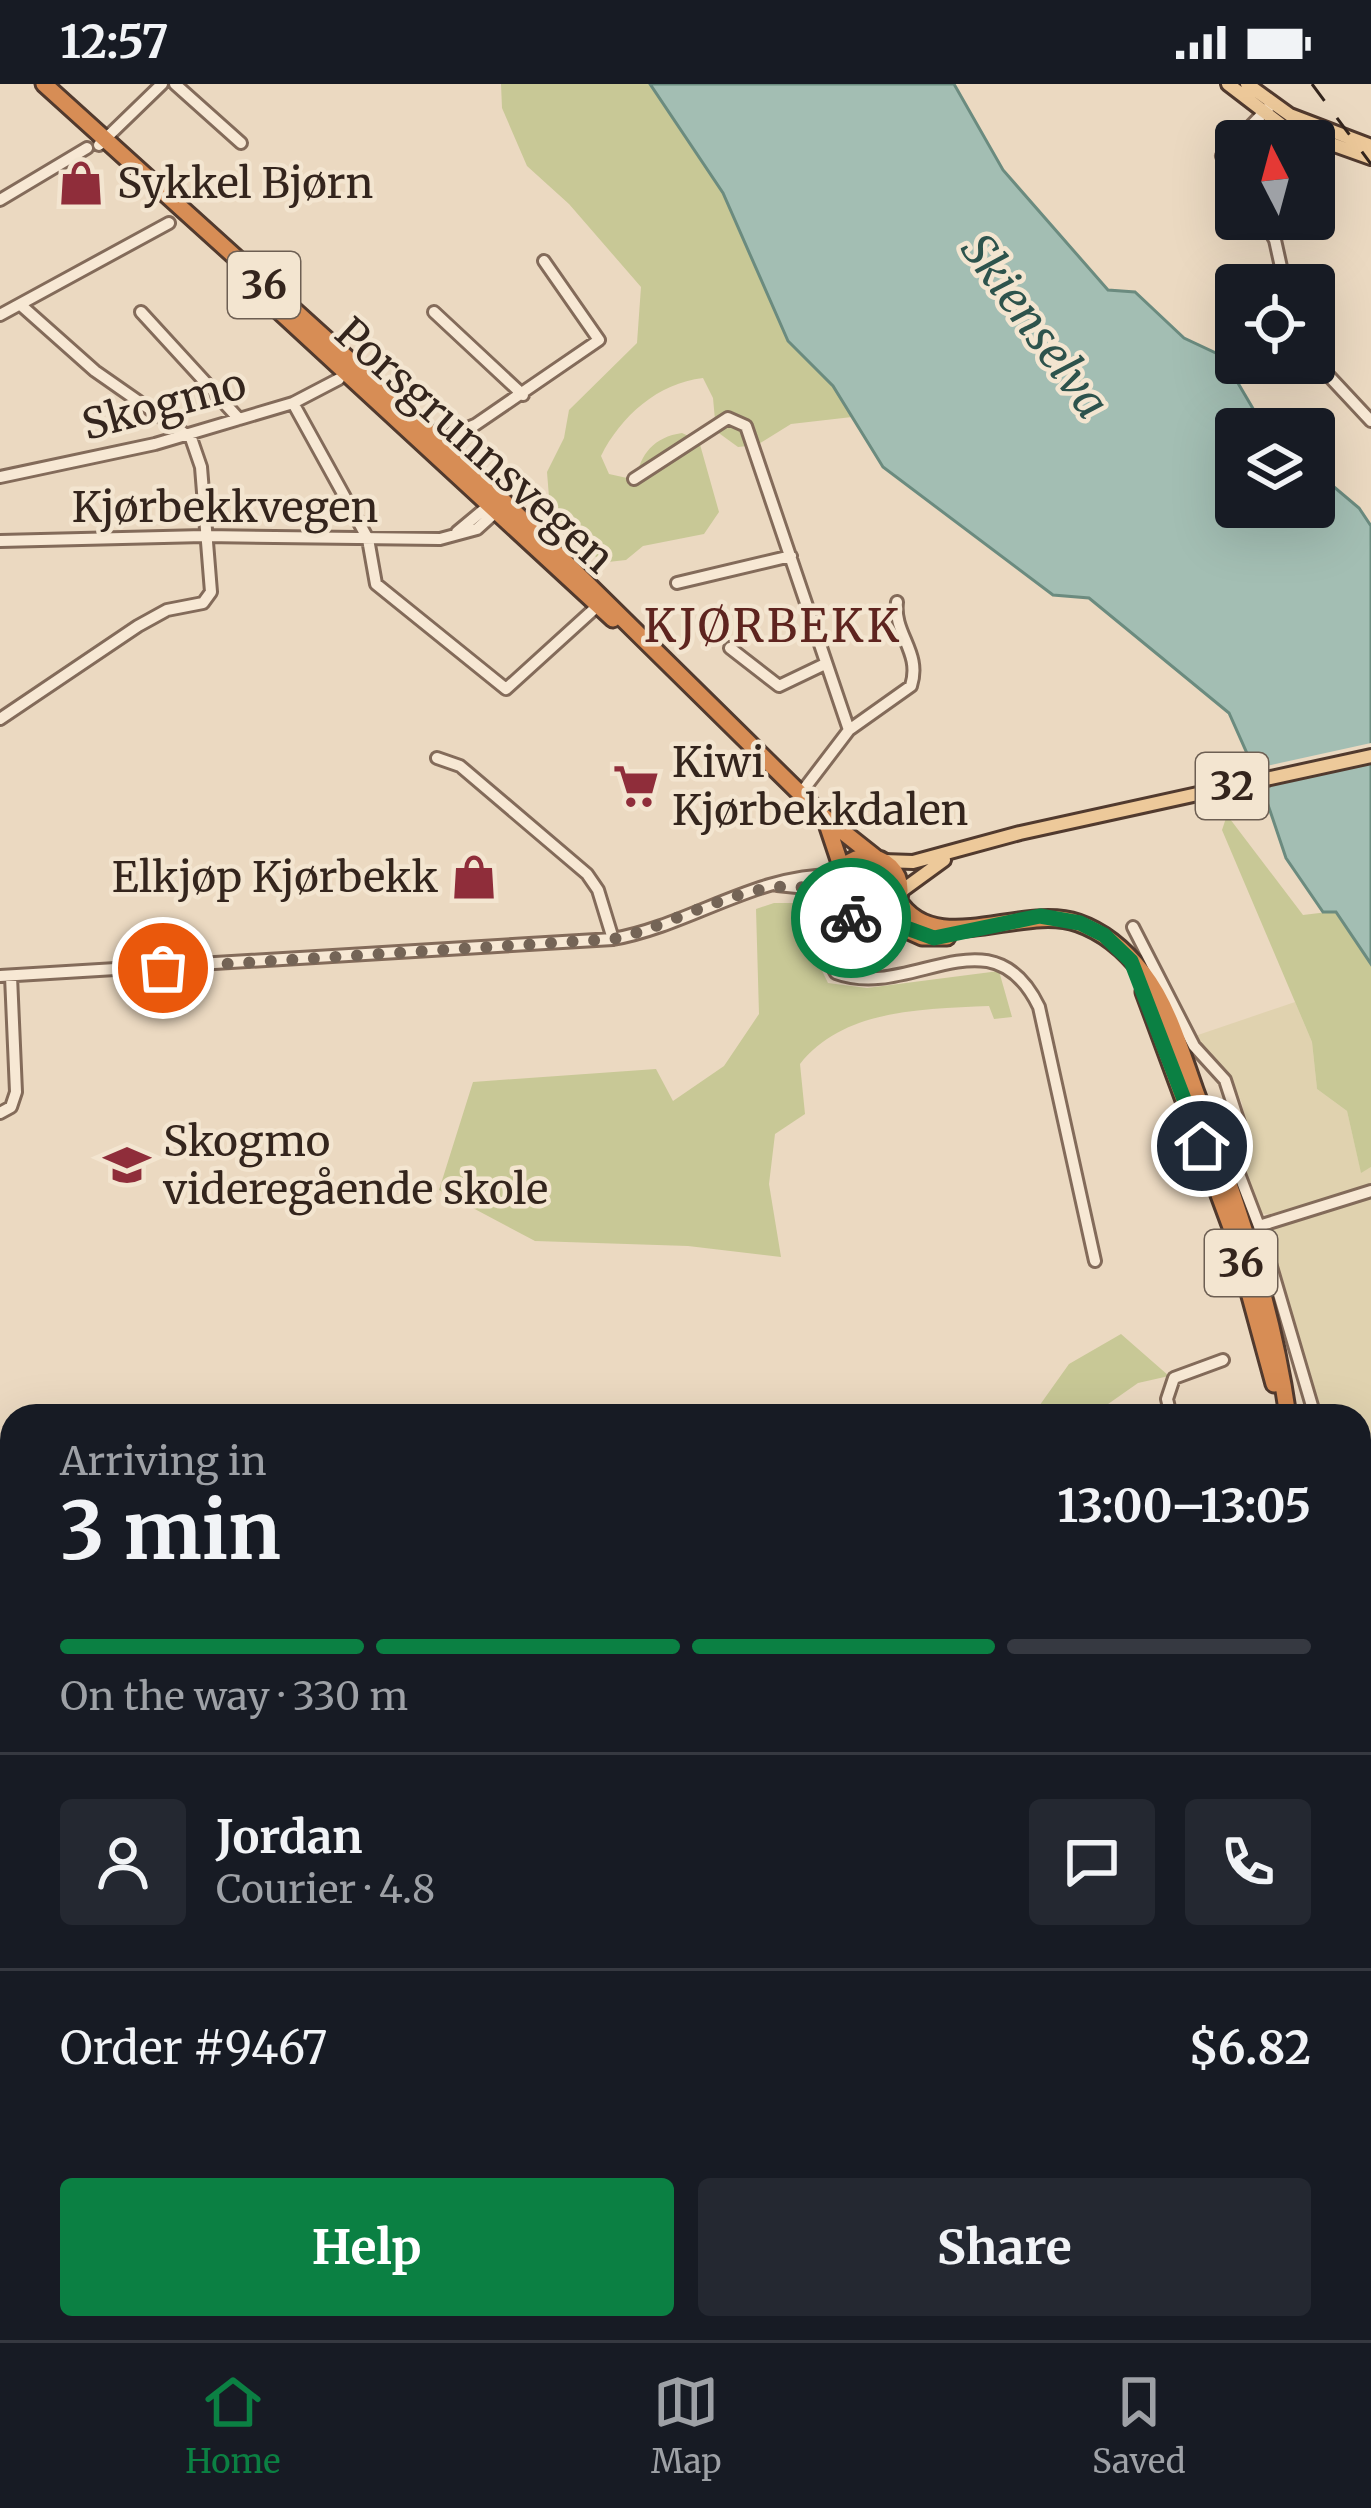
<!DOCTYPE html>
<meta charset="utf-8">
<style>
:root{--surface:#171b24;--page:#242831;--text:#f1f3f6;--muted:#9ea1a6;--line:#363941;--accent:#0b8043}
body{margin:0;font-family:Merriweather,serif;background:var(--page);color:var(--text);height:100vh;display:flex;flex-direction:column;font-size:45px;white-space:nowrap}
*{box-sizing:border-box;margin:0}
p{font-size:39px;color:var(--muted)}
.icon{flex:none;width:66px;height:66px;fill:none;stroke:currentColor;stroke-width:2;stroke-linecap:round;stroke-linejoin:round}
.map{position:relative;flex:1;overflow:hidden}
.drawer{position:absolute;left:0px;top:1320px;width:1371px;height:936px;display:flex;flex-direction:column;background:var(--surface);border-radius:36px 36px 0 0;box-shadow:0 12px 48px #0002}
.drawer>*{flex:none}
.needle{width:78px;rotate:354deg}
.controls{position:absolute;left:1215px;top:36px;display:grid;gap:24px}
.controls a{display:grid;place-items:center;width:120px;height:120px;border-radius:12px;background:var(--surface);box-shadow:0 12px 48px #0002;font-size:60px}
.pin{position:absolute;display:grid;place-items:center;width:102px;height:102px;color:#fff;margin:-51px;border:6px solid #fff;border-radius:50%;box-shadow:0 3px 12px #0007}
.courier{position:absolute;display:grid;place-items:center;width:120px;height:120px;margin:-60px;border:9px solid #0b8043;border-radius:50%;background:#fff;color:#222;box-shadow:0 3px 15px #0007}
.headline em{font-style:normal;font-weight:700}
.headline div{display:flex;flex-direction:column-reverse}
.headline{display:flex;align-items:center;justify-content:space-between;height:204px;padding:0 60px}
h1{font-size:78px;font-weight:700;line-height:90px}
.bar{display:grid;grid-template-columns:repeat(4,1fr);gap:18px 12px;align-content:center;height:144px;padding:0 60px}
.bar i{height:15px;border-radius:9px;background:var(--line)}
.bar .on{background:var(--accent)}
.bar p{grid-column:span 4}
.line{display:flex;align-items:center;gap:30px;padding:0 60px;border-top:3px solid var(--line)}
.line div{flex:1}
.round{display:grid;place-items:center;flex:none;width:126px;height:126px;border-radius:12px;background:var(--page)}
.cta{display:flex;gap:24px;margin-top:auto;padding:24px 60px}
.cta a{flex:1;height:138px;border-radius:12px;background:var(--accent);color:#fff;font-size:48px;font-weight:700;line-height:138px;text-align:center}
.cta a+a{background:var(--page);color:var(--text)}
.status{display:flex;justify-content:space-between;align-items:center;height:84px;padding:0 60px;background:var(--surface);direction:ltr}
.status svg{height:33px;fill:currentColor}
.tab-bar{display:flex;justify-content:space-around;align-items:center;height:168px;border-top:3px solid var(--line);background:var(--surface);font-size:33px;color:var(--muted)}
.tab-bar a{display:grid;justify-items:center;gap:6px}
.tab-bar .on{color:var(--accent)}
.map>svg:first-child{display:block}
</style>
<div class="status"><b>12:57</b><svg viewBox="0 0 49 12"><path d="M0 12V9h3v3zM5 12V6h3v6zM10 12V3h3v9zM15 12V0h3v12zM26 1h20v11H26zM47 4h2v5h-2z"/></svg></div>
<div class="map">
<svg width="1371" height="2256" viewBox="0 0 1371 2256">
<rect width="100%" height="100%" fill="#ebd9c1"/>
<path fill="#e0d2af" d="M1295 918 1312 958 1317 1005 1347 1027 1361 1088 1371 1083V1376L1359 1373V1332H1321L1267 1155 1275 1132 1260 1129 1242 1079 1246 1040 1242 1019 1227 987 1202 971 1195 952Z"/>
<path fill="#c8c896" d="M501 0H650L723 109 788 257 833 302 852 333 791 340 757 361 738 363 716 347 713 314 703 294C658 299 621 332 601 372L609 390 636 396C640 370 654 353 682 349L699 357 719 428 704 450 643 462 626 476 608 478 576 464 551 438 547 388 564 354 569 326 637 259 641 203 569 120 527 82 502 24Z
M1227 731 1303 831 1336 827 1371 880V1083L1361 1089 1347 1027 1317 1005 1312 958 1222 746Z
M774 819H800L827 835 813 868 828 899 867 904 999 887 1012 933 994 935 989 922C923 925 843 925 800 980L805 1030 775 1050 769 1100 781 1173 688 1162 535 1157 439 1106 473 998 656 985 673 1017 724 982 759 930 756 825Z
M1121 1250 1169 1292 1138 1299 1091 1332H1032L1069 1280Z"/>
<path fill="#a3beb3" stroke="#6b8b7f" stroke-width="3" d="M650 0H954L1003 86 1108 206 1135 208 1184 254 1222 272 1265 345H1236V423H1314V386L1359 424 1371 442V880L1336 828H1323L1286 774 1262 703 1229 629 1089 514 1053 511 883 383 833 302 788 257 723 109Z"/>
<path fill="#ebd9c1" d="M1371 659V678L1256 704 1248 686Z"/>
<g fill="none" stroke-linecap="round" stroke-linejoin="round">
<g stroke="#836b5a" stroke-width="16">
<path id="minor" d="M175 0 241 59
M99 61 162 0
M1236 101 1222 72 1270 22
M0 116 87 64
M1263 135 1275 156 1285 201
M141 228 239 335
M434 228 523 311
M0 231 169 139
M1314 276 1371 337
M293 319 368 455 376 500 506 605 592 527
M436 357 475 341 599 256 544 177
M0 393 155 360 293 319 339 295
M634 395 728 334 746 342 849 646 801 709
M457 448 493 418
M0 457 204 452 440 455 477 445 498 426
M677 499 791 472
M730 564 779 602 825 580
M0 635 138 542 167 526 203 519 211 508 201 383 191 354 95 287 23 223
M849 646 911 602C922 568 893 550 897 518
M437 674 460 682 587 790 598 806 613 855
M777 801 807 804 836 817
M839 823 823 866 836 889C911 917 991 824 1039 923L1095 1177
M1133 843 1194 962 1225 996 1240 1042 1236 1082 1259 1142 1315 1332
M827 876 837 855 865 838
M0 892 613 855C691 841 757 789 838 791
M0 1029 11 1023 16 1008 11 892
M1259 1142 1371 1107
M1171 1332 1167 1315 1174 1294 1223 1276
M1359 1382 1371 1390
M1359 1554 1371 1551
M1359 1921 1371 1920
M744 2244 848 2256
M925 2244V2256
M1030 2244 1032 2256
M1182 2244 1183 2256
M639 2256 642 2244"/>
</g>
<g stroke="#513a2e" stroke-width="18">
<path id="major" d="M1228 0 1284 43 1371 74
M1247 0 1290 31 1371 62
M883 777 913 778 1020 749 1371 672
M900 808 944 776"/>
</g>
<g stroke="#513a2e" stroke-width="21">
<path id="highway" d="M44 0 482 396 823 732 876 774
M265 214 613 535
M827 740 842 785
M834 806a33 33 0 1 1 66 0a33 33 0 1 1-66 0Z
M898 816C935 876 1022 819 1078 839 1104 848 1126 867 1143 889 1168 921 1181 967 1195 1006 1235 1112 1272 1219 1288 1332
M882 835 922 853H947
M1144 908 1232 1146 1274 1300
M1359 2188 1371 2248
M1358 2244 1360 2256"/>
</g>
<use href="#minor" stroke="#f7e8d4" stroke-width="10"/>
<use href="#major" stroke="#edc99a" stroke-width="12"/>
<use href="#highway" stroke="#d78d55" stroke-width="15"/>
<path stroke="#34251d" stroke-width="3" stroke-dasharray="21 21" stroke-linecap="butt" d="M1312 0 1371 80"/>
</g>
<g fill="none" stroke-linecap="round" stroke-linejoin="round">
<path stroke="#746456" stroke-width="12" stroke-dasharray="0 21.6" d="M163 884 613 855C677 843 773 776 831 814 839 820 843 828 851 834"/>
<path stroke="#0b8043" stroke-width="15" d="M851 834 882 835 934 854 1040 832 1080 839 1104 851 1131 877 1202 1062"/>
</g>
<defs>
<g id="shop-bare" transform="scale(3.6)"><path d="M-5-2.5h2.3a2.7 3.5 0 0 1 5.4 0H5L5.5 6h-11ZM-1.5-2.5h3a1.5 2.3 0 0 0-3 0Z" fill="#8f2d3a" stroke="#f3e5d0" stroke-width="2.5" paint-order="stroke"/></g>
<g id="supermarket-bare" transform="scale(3.6)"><path d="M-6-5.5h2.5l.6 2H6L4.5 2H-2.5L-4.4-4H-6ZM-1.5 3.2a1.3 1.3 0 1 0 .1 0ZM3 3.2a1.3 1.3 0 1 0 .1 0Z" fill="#8f2d3a" stroke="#f3e5d0" stroke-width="2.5" paint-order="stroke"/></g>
<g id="school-bare" transform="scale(3.6)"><path d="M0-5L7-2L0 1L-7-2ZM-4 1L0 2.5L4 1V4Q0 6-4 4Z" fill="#8f2d3a" stroke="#f3e5d0" stroke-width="2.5" paint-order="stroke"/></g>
</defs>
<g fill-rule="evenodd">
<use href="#shop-bare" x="81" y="99"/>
<use href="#supermarket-bare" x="636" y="702"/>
<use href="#shop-bare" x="474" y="793"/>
<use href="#school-bare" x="127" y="1081"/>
</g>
<g text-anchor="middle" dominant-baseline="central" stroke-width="9" stroke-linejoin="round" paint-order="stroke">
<g fill="#f3e5d0" stroke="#6d5f53" stroke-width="3">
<rect x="228" y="168" width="72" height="66" rx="9"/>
<rect x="1196" y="669" width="72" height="66" rx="9"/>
<rect x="1205" y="1146" width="72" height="66" rx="9"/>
</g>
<g font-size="39" font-weight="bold" fill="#34251d">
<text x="264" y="201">36</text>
<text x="1232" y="702">32</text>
<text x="1241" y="1179">36</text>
</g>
<g font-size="42" fill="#34251d" stroke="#f3e5d0" text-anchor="start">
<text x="117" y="99">Sykkel Bjørn</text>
<text x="672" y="678">Kiwi<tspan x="672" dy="48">Kjørbekkdalen</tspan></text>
<text x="438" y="793" text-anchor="end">Elkjøp Kjørbekk</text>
<text x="163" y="1057">Skogmo<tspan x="163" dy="48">videregående skole</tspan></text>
</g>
<g font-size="42" fill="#34251d" stroke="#f3e5d0">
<text transform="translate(164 320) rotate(-15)">Skogmo</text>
<text transform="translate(475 361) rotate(42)">Porsgrunnsvegen</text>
<text x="225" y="423">Kjørbekkvegen</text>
</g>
<g font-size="45" font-style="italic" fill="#2d534c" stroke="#f3e5d0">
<text transform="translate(1035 242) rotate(54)">Skienselva</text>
</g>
<g font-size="45" letter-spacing="3" fill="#5e241f" stroke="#f3e5d0">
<text x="773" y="542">KJØRBEKK</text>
</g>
</g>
</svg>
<div class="controls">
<a><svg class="needle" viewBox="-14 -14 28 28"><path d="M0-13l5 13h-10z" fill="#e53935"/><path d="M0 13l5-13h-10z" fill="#9ea1a6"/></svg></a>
<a><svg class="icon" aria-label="locate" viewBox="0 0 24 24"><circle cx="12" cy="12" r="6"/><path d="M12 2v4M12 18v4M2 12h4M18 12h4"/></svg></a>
<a><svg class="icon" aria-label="layers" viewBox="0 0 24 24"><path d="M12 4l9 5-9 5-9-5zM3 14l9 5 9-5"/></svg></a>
</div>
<div class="pin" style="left:163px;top:884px;background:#ea580c"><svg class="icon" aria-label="bag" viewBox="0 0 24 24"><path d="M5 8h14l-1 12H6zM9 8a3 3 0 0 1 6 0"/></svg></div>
<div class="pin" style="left:1202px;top:1062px;background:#1f2937"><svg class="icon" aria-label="home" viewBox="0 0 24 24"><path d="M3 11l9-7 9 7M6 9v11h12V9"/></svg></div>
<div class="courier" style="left:851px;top:834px"><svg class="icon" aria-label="bike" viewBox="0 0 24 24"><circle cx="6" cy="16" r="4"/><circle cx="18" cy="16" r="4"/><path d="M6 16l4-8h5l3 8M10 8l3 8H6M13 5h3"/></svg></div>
<section class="drawer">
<div class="headline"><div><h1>3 min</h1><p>Arriving in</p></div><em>13:00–13:05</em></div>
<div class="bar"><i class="on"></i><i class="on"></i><i class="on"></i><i></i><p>On the way · 330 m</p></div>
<div class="line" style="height:216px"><a class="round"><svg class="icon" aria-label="person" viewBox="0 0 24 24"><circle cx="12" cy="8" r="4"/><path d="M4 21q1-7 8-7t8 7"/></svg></a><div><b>Jordan</b><p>Courier · 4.8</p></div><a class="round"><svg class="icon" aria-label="chat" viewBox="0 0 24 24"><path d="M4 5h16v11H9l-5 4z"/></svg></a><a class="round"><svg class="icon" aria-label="phone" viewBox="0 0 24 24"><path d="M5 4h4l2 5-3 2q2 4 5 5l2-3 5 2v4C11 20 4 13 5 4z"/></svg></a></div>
<div class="line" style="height:156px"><div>Order #9467</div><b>$6.82</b></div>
<div class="cta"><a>Help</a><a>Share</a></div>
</section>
</div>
<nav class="tab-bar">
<a class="on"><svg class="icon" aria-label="home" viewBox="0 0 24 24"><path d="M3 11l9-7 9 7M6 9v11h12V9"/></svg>Home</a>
<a><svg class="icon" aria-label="map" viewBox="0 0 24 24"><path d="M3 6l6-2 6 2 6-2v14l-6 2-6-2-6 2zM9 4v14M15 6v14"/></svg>Map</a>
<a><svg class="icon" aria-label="saved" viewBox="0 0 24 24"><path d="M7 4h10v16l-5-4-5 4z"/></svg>Saved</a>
</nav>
